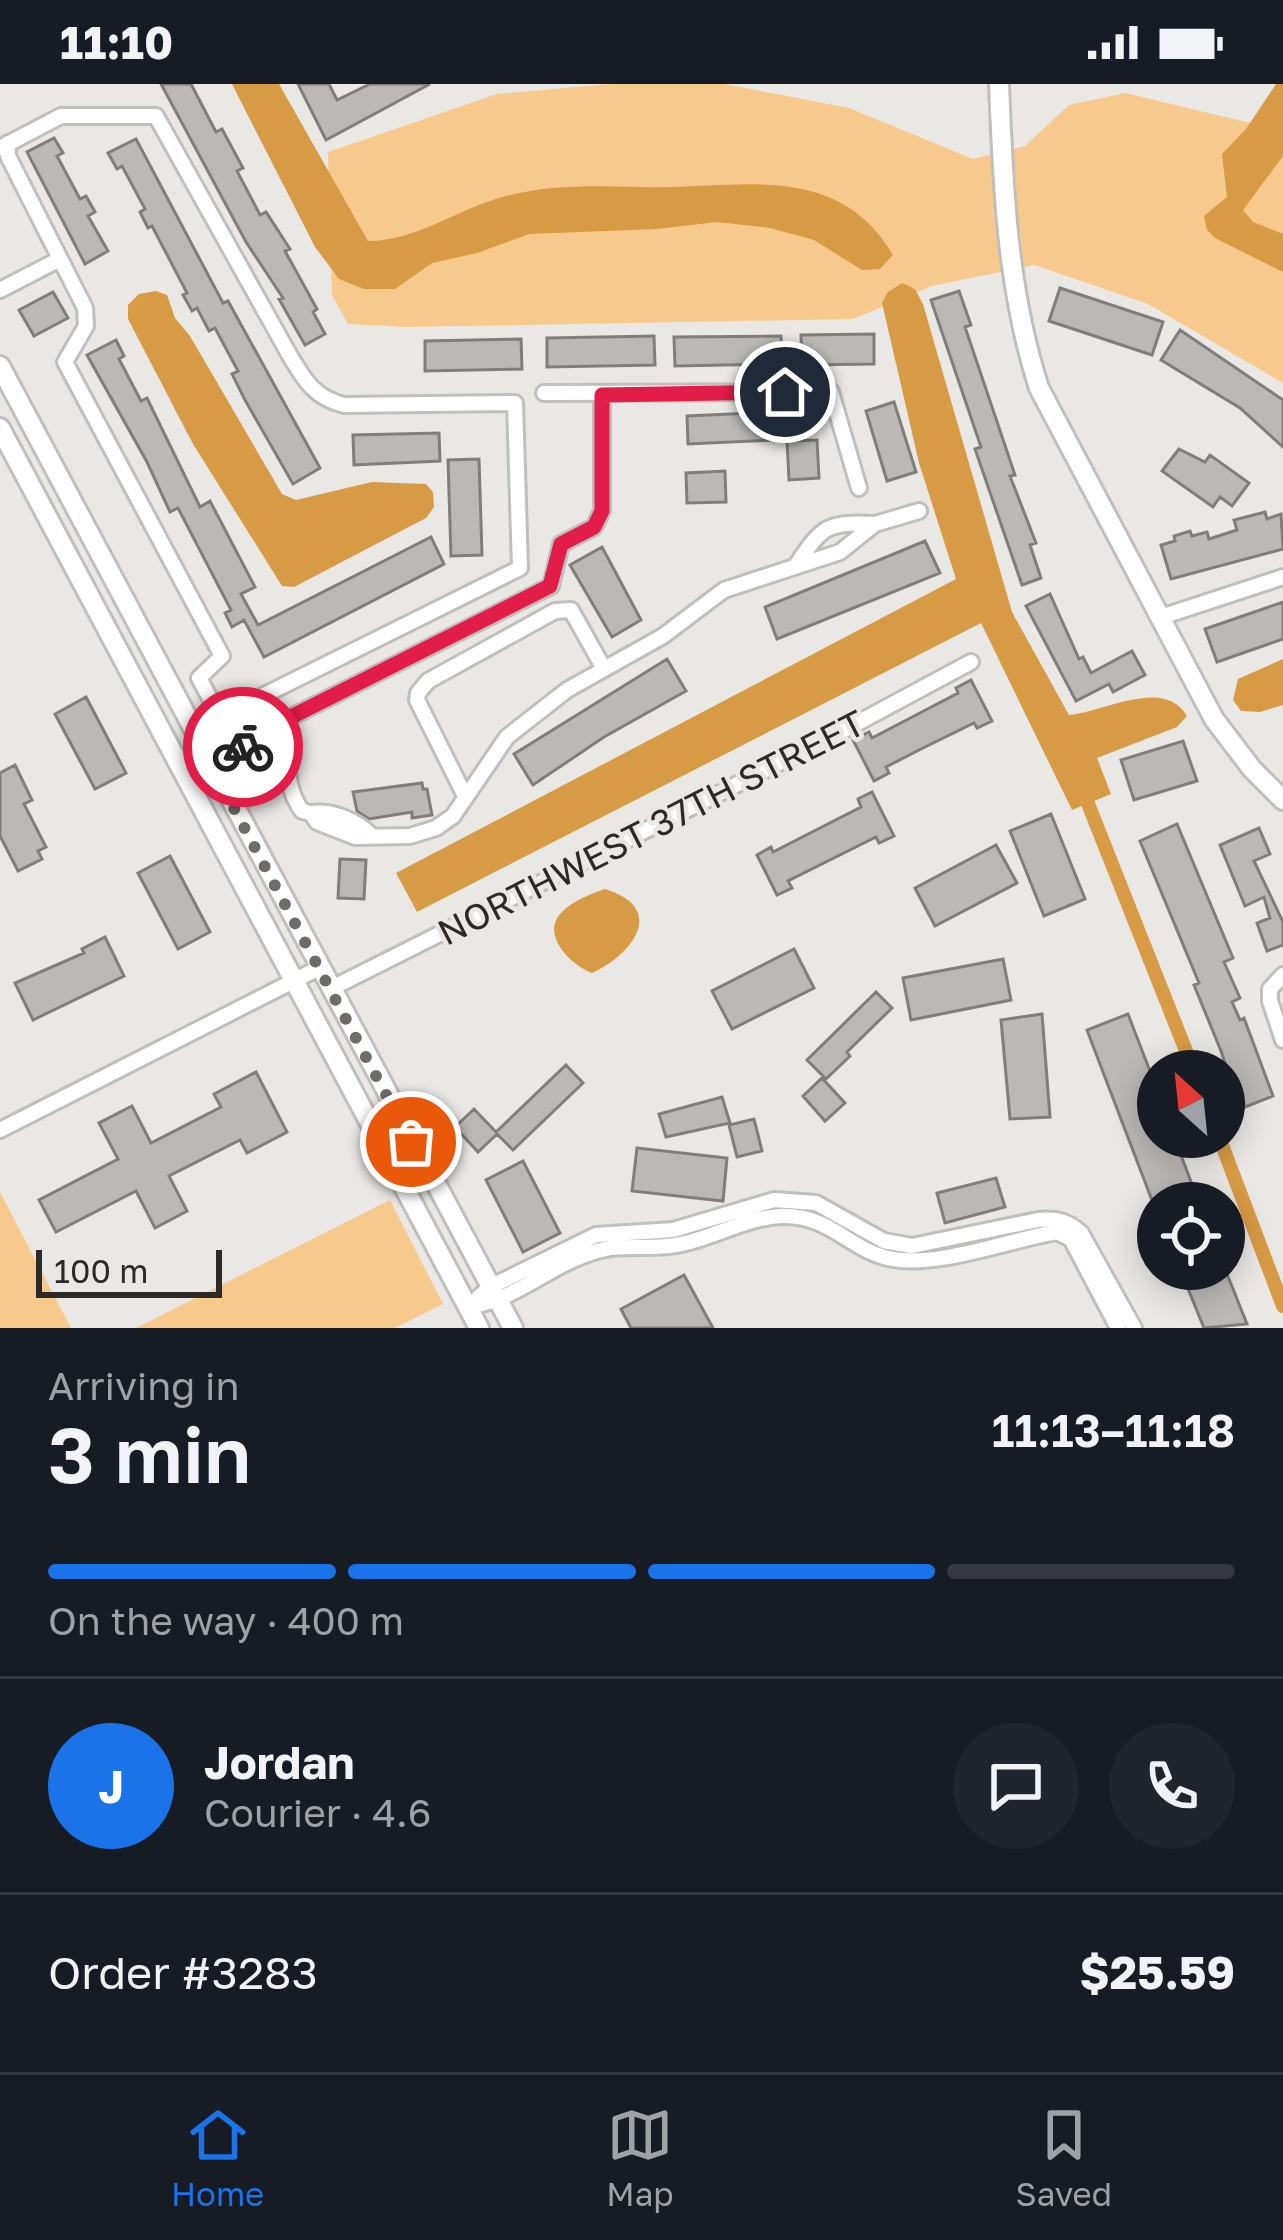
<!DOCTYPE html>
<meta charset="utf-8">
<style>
:root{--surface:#171b24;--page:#20242c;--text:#f1f3f6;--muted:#9ea1a6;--line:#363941;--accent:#1a73e8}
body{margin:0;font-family:"Golos Text",sans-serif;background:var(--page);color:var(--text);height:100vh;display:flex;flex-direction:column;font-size:45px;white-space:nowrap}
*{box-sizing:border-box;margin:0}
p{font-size:39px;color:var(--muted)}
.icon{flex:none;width:66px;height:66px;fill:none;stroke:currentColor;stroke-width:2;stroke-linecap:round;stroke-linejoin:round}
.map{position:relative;height:1244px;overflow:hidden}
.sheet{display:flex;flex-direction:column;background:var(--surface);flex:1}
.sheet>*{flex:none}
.needle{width:78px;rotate:333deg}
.buttons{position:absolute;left:1137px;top:966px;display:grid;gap:24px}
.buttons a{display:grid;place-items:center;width:108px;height:108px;border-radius:50%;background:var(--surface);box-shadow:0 6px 30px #0003;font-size:60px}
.scale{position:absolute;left:36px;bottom:30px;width:186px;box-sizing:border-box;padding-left:12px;border:6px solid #2b2a29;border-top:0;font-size:33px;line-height:42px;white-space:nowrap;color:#2b2a29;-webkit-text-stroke:9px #eae8e5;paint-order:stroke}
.pin{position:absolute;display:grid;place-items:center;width:102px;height:102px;color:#fff;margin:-51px;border:6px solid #fff;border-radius:50%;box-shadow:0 3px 12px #0007}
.courier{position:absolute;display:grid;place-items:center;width:120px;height:120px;margin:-60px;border:9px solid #e11d48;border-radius:50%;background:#fff;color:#222;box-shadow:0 3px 15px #0007}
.summary em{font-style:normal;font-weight:600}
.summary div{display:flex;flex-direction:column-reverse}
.summary{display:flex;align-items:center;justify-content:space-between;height:204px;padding:0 48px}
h1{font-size:78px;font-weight:600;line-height:90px}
.bar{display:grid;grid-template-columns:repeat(4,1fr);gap:18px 12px;align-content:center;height:144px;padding:0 48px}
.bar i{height:15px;border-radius:9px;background:var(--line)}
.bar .active{background:var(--accent)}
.bar p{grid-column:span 4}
.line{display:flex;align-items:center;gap:30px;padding:0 48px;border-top:3px solid var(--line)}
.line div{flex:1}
.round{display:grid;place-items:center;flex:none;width:126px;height:126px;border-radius:63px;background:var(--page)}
.status{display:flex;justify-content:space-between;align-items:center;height:84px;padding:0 60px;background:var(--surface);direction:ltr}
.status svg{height:33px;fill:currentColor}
.tab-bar{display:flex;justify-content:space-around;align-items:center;height:168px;border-top:3px solid var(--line);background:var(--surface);font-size:33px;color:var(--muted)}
.tab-bar a{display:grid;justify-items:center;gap:6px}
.tab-bar .active{color:var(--accent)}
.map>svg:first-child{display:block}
</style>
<div class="status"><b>11:10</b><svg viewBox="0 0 49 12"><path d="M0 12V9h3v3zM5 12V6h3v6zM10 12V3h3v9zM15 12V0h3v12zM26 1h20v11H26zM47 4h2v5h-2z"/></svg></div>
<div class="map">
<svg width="1283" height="1244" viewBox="0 0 1283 1244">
<rect width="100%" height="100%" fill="#eae8e5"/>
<path fill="#f8c98d" d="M610 0H725L849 24 973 75 1025 62 1069 21 1125 9 1283 47V299L1148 220 1034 181 932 202 853 235 406 243 348 240 332 211 328 68 497 10Z
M0 1108 71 1244H0Z
M390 1116 443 1220 395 1244H136Z"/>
<path fill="#d89b45" d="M232 0H279L368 157C417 157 459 124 506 112 552 100 597 102 643 103 735 106 836 74 893 171L880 185 862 186 814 156 770 144 717 138 657 145 529 150 477 169 432 179 395 205H364L339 195 315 163Z
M1276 0H1283V72L1243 126 1253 138 1283 150V188L1215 154 1207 146 1204 132 1227 113 1222 70 1246 45Z
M902 199 915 205 923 220 1012 528 1069 631C1107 627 1164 593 1187 632L1177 643 1097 674 1111 710 1072 726 981 539 417 828 396 789 956 495 919 379 882 219 888 208Z
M156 207 167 211 175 234 190 252 282 410 296 416 372 398 426 400 433 408 434 423 426 434 294 503 282 502 193 360 128 235V221L139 210Z
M1283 575V621L1260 628 1241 627 1233 616 1238 595Z
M605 805C667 824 634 870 592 889 572 882 540 851 561 829 572 817 590 810 605 805Z"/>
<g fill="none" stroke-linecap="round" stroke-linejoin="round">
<path stroke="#d89b45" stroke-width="14" d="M1081 702 1194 987
M1219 1053 1283 1222"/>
</g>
<path fill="#bbb9b6" stroke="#807e7c" stroke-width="3" d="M161 0H191L216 48 222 45 243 84 237 87 260 131 266 128 290 165 285 167 317 225 313 228 325 250 305 261 279 215 283 214 246 158Z
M298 0H329L337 16 370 0H430L326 56Z
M54 54 63 69 57 72 80 115 86 112 95 128 88 132 108 167 85 180 27 68Z
M136 55 223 219 228 217 320 384 293 400 245 316 232 290 238 287 215 244 209 247 197 224 192 227 183 211 187 209 152 142 148 144 140 128 145 125 122 82 117 85 108 69Z
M1060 204 1163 238 1152 271 1049 237Z
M959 207 971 241 965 243 1015 391 1010 392 1036 459 1030 461 1041 494 1022 501 975 365 981 363 931 216Z
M53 208 68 234 34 252 19 226Z
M1180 246 1283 316V363L1240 324 1161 276Z
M874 250V280L802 281 801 251Z
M654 252 655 281 547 283V254Z
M781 252 782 280 675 282 674 253Z
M521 255 522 285 425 287V257Z
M116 256 124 272 119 275 141 317 147 314 200 423 210 417 255 503 241 510 258 541 431 453 444 480 264 573 244 536 232 543 225 529 231 526 178 424 170 428 147 378 87 271Z
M894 318 916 388 887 397 866 327Z
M795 327 796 355 688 360 687 332Z
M439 349 440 377 354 381 353 351Z
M817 356 819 394 789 396 787 357Z
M1179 365 1205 378 1210 371 1249 399 1232 422 1220 413 1213 423 1162 387Z
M479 375 482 471 451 472 448 376Z
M725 387 726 418 687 419 686 389Z
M1265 428 1267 435 1281 430 1283 465 1171 495 1161 461 1175 457 1174 452 1190 447 1192 452 1207 448 1209 455 1237 446 1234 436Z
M925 457 940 489 777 555 765 523Z
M602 463 641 536 612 553 570 481Z
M1050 510 1079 575 1083 573 1091 589 1132 567 1145 591 1113 608 1109 600 1076 617 1026 522Z
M1283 518V555L1217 578 1205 545Z
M667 575 686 607 604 653 533 701 514 670Z
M971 596 992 637 977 644 974 639 921 665 886 683 889 689 874 697 853 656 869 648 872 654 916 631 958 609 956 604Z
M86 613 126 689 95 705 55 630Z
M1183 657 1197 697 1134 716 1121 676Z
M15 681 32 716 24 720 46 763 38 767 42 775 18 787 0 752V689Z
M422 699 423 705H427L432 731 412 734V728L369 735 357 727 353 708Z
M872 708 894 752 879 759 876 753 788 797 792 804 777 811 757 771 771 763 773 768 861 723 858 715Z
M1051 730 1085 815 1044 832 1010 747Z
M1177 740 1233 874 1224 878 1240 914 1232 918 1240 936 1244 934 1273 1012 1245 1023 1238 1005 1232 1008 1228 998 1231 997 1221 967 1194 901 1199 899 1140 757Z
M1259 744 1270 770 1254 777 1283 838V861L1267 867 1257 839 1270 834 1264 813 1245 822 1220 761Z
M996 761 1017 799 935 842 915 804Z
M170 772 210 848 178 865 138 789Z
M340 775 366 776 364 815 338 814Z
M105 853 124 892 33 936 15 899 84 869 82 865Z
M794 865 814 904 732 945 712 907Z
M1003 875 1011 916 911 936 903 894Z
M876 908 892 924 847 968 850 972 826 995 807 976Z
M1042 930 1050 1033 1010 1035 1001 936Z
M1128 930 1158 1008V1053H1174L1198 1116 1153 1119 1087 946Z
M566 981 583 999 513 1066 497 1050 478 1068 455 1043 474 1025 496 1048Z
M256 988 287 1048 247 1069 240 1056 169 1092 187 1127 155 1144 136 1107 56 1148 39 1116 118 1075 99 1039 132 1022 151 1059 221 1023 214 1010Z
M822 994 845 1019 825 1037 803 1012Z
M722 1013 730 1039 666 1053 659 1030Z
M754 1035 762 1067 737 1073 729 1041Z
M637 1064 727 1074 723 1117 632 1107Z
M523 1077 560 1149 523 1168 486 1096Z
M996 1094 1005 1123 945 1139 937 1109Z
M1180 1185H1225L1247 1240 1204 1244Z
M684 1191 713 1244H631L621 1225Z"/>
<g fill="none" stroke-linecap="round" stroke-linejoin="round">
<g stroke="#c1bfbc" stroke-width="20">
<path id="street" d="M0 64 61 32H156L290 272C305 297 315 314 344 321L515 319 520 484 230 628 213 620 199 594 222 572 65 278 86 242 85 224 8 72V59
M0 206 58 176
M544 309 831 308 859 404
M797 480C823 441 828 438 875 440
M1161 533 1283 493
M283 641C292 672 281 698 302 727L311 729 317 738 355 753 410 752 436 744 453 732 507 653 567 606 663 552 724 506 840 468 875 440 919 427
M188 695 295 631 551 502 561 460 594 443 602 427V311
M464 710 417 616 418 609 428 597 555 527 571 526 603 583
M311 729C332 726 355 736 370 750
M1283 891 1270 905V917L1283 956
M330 905 835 651 971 578
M0 1046 319 884
M468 1223 490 1203 596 1151 673 1146 774 1116 816 1119 884 1157 912 1162 1038 1136C1056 1134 1068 1137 1081 1149L1134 1244
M468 1223C519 1215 547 1182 594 1168 620 1159 649 1166 676 1161 713 1155 745 1133 783 1132 831 1131 851 1168 893 1175 940 1183 1009 1156 1057 1148L1071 1155 1118 1244"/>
</g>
<g stroke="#c1bfbc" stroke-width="24">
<path id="secondary" d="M999 0C1003 103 1007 205 1039 304L1214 635 1252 685 1283 716
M0 282 513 1244
M0 344 479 1244"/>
</g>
<use href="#street" stroke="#fff" stroke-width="14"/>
<use href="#secondary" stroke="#fff" stroke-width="18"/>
</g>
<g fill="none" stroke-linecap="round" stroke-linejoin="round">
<path stroke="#6e6c6b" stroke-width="12" stroke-dasharray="0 21.6" d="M243 663 211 681 411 1058"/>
<path stroke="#e11d48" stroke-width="15" d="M243 663 295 631 550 502 561 460 594 443 602 427V311L785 308"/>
</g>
<g text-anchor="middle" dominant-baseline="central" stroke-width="9" stroke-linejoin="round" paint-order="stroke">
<g font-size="36" fill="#2b2a29" stroke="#eae8e5">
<text transform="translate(651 743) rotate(-27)">NORTHWEST 37TH STREET</text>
</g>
</g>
</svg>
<div class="buttons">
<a><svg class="needle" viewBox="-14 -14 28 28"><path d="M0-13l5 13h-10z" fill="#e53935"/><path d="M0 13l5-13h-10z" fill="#9ea1a6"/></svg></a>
<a><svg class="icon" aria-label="locate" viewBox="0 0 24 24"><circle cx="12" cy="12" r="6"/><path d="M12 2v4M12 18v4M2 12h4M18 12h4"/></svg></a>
</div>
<div class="scale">100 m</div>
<div class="pin" style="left:411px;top:1058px;background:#ea580c"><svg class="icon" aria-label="bag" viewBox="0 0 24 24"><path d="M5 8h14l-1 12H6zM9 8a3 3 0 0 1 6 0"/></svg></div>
<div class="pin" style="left:785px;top:308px;background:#1f2937"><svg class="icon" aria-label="home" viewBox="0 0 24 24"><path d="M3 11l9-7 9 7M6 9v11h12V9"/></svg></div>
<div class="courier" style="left:243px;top:663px"><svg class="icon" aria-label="bike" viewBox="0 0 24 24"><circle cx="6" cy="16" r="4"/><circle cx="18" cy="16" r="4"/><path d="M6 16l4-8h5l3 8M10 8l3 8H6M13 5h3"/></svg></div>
</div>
<section class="sheet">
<div class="summary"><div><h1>3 min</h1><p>Arriving in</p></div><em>11:13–11:18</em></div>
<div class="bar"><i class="active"></i><i class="active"></i><i class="active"></i><i></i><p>On the way · 400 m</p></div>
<div class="line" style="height:216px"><b class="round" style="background:var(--accent);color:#fff">J</b><div><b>Jordan</b><p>Courier · 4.6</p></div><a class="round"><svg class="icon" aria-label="chat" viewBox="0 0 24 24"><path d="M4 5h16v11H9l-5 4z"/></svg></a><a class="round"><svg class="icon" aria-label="phone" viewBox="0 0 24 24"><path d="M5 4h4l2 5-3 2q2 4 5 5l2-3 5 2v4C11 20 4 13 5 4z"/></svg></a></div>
<div class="line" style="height:156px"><div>Order #3283</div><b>$25.59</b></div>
</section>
<nav class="tab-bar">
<a class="active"><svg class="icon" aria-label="home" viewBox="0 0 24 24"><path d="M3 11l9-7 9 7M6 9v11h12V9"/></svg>Home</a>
<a><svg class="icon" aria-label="map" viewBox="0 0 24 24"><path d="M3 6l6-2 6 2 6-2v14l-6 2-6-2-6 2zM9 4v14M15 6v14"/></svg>Map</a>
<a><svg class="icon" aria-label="saved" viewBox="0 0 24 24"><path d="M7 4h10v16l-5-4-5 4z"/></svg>Saved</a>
</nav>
